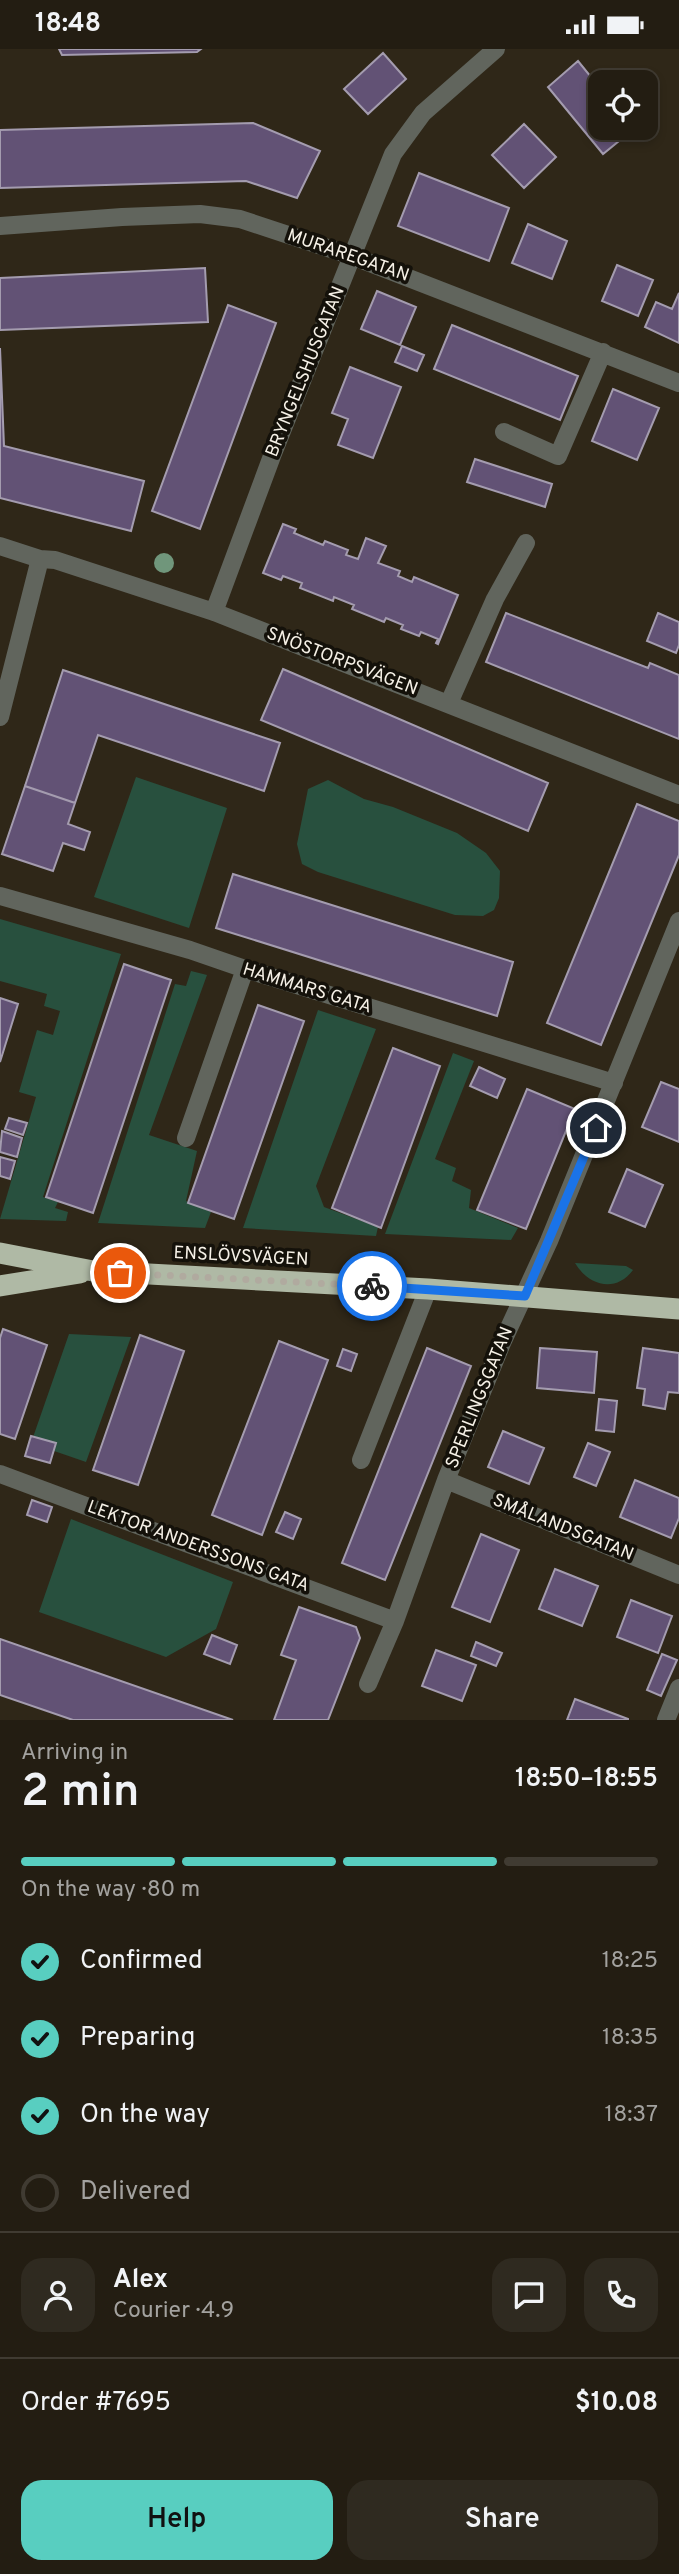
<!DOCTYPE html>
<meta charset="utf-8">
<style>
:root{--surface:#231d12;--page:#2f2a20;--text:#f1f3f6;--muted:#a3a29f;--line:#403b32;--accent:#58cec0}
body{margin:0;font-family:Overpass,sans-serif;background:var(--page);color:var(--text);height:100vh;display:flex;flex-direction:column;font-size:26px;white-space:nowrap}
*{box-sizing:border-box;margin:0}
p{font-size:23px;color:var(--muted)}
.icon{flex:none;width:38px;height:38px;fill:none;stroke:currentColor;stroke-width:2;stroke-linecap:round;stroke-linejoin:round}
.map{position:relative;height:1671px;overflow:hidden}
.drawer{display:flex;flex-direction:column;background:var(--surface);flex:1}
.drawer>*{flex:none}
.fabs{position:absolute;left:588px;top:21px;display:grid;gap:14px}
.fabs a{display:grid;place-items:center;width:70px;height:70px;border-radius:14px;background:var(--surface);box-shadow:0 4px 10px #0003,0 0 0 2px var(--line);font-size:35px}
.pin{position:absolute;display:grid;place-items:center;width:60px;height:60px;color:#fff;margin:-30px;border:4px solid #fff;border-radius:50%;box-shadow:0 2px 7px #0007}
.courier{position:absolute;display:grid;place-items:center;width:70px;height:70px;margin:-35px;border:5px solid #1a73e8;border-radius:50%;background:#fff;color:#222;box-shadow:0 2px 9px #0007}
.summary em{font-style:normal;font-weight:600}
.summary div{display:flex;flex-direction:column-reverse}
.summary{display:flex;align-items:center;justify-content:space-between;height:119px;padding:0 21px}
h1{font-size:46px;font-weight:600;line-height:52px}
.bar{display:grid;grid-template-columns:repeat(4,1fr);gap:10px 7px;align-content:center;height:84px;padding:0 21px}
.bar i{height:9px;border-radius:5px;background:var(--line)}
.bar .active{background:var(--accent)}
.bar p{grid-column:span 4}
.line{display:flex;align-items:center;gap:18px;padding:0 21px;border-top:2px solid var(--line)}
.line div{flex:1}
.round{display:grid;place-items:center;flex:none;width:74px;height:74px;border-radius:21px;background:var(--page)}
ol{padding:0 21px;list-style:none}
li{display:flex;align-items:center;gap:21px;height:77px}
li p{margin-inline-start:auto}
li .icon{padding:7px;border-radius:50%;background:var(--accent);color:#111;stroke-width:4}
li:last-child{color:var(--muted)}
li i{width:38px;height:38px;border:4px solid var(--line);border-radius:50%}
.button{display:flex;gap:14px;margin-top:auto;padding:14px 21px}
.button a{flex:1;height:80px;border-radius:21px;background:var(--accent);color:#111;font-size:28px;font-weight:600;line-height:80px;text-align:center}
.button a+a{background:var(--page);color:var(--text)}
.status{display:flex;justify-content:space-between;align-items:center;height:49px;padding:0 35px;background:var(--surface);direction:ltr}
.status svg{height:19px;fill:currentColor}
.map>svg:first-child{display:block}
</style>
<div class="status"><b>18:48</b><svg viewBox="0 0 49 12"><path d="M0 12V9h3v3zM5 12V6h3v6zM10 12V3h3v9zM15 12V0h3v12zM26 1h20v11H26zM47 4h2v5h-2z"/></svg></div>
<div class="map">
<svg width="679" height="1671" viewBox="0 0 679 1671">
<rect width="100%" height="100%" fill="#2f2718"/>
<path fill="#28503e" d="M136 728 227 759 189 879 94 848Z
M328 731 364 750 393 758 457 784 486 804 500 822 499 849 494 861 483 867 455 866 318 823 302 815 297 795 308 740Z
M0 870 121 905 43 1148 58 1153 55 1159 68 1163 66 1172 0 1170 36 1048 19 1043 37 981 53 986 60 962 44 957 47 945 0 932Z
M191 922 207 926 149 1086 197 1102 186 1152 211 1163 205 1179 98 1174 175 935 186 937Z
M318 961 376 980 316 1137 324 1158 378 1178 376 1187 243 1179Z
M453 1004 474 1012 435 1110 456 1119 452 1132 471 1141 469 1159 518 1179 511 1191 385 1185Z
M575 1214 626 1217 633 1221C615 1245 588 1236 575 1214Z
M69 1285 131 1288 86 1413 31 1394Z
M71 1470 233 1533 216 1580 166 1608 39 1563Z"/>
<path fill="#625275" stroke="#a49caf" stroke-width="2" d="M59 0H201L197 3 62 6Z
M383 4 406 30 368 65 344 40Z
M578 12 600 39V79H635L603 105 548 38Z
M253 74 320 102 297 149 246 132 0 139V81Z
M524 75 556 108 524 139 492 106Z
M419 124 509 159 489 212 398 177Z
M528 175 567 192 552 230 512 214Z
M617 216 653 231 638 267 602 252Z
M205 219 208 273 0 281V229Z
M377 242 416 258 400 296 361 280Z
M679 244V294L645 278 656 253 672 260Z
M228 256 276 274 200 480 152 462Z
M452 276 578 327 560 371 434 320Z
M402 297 424 306 417 322 395 313Z
M0 299 4 397 144 432 131 482 0 449Z
M350 318 401 338 373 409 338 396 348 370 332 364Z
M613 340 659 359 637 411 592 392Z
M475 410 552 435 545 458 467 433Z
M283 475 296 480 294 484 323 496 325 492 348 501 346 506 358 510 366 489 386 497 378 514 400 522 398 527 412 533 414 528 458 546 438 595 436 594 438 590 421 583 419 587 401 580 403 576 386 569 384 573 352 560 354 556 334 548 333 552 300 539 302 534 283 527 281 531 263 524Z
M506 564 648 619 650 614 679 626V690L486 613Z
M658 564 679 573V596L676 604 647 592Z
M283 620 548 734 528 782 261 671Z
M63 621 280 694 264 742 98 686 75 754 25 737Z
M25 737 75 754 68 775 90 783 84 801 63 794 53 822 2 805Z
M637 755 679 772V806L601 996 547 974Z
M233 825 513 913 497 967 216 879Z
M124 915 171 931 93 1164 46 1148Z
M0 949 18 955 0 1013Z
M258 956 304 972 234 1170 188 1154Z
M393 999 440 1017 381 1179 332 1159Z
M479 1018 505 1030 497 1049 470 1037Z
M661 1033 679 1040V1093L642 1078Z
M527 1040 575 1060 526 1180 477 1161Z
M9 1069 27 1074 23 1086 5 1080Z
M2 1082 22 1089 17 1108 0 1103Z
M0 1108 15 1112 10 1130 0 1127Z
M627 1120 663 1136 645 1178 609 1163Z
M3 1280 47 1296 15 1390 0 1385V1289Z
M140 1286 184 1302 138 1436 93 1421Z
M279 1292 328 1311 262 1486 212 1466Z
M427 1299 471 1317 385 1531 342 1514Z
M540 1299 597 1303 594 1344 537 1339Z
M643 1299 679 1304V1344L668 1343 665 1360 643 1356 645 1340 637 1339Z
M343 1300 357 1305 351 1322 337 1317Z
M599 1350 617 1352 614 1383 596 1381Z
M503 1382 544 1399 529 1435 488 1418Z
M31 1387 56 1394 50 1414 25 1407Z
M588 1394 610 1403 596 1437 574 1428Z
M635 1431 679 1449V1469L671 1489 620 1468Z
M32 1451 52 1458 47 1473 27 1466Z
M285 1463 301 1470 293 1490 276 1483Z
M481 1485 519 1501 490 1573 452 1558Z
M555 1520 598 1537 582 1577 539 1560Z
M631 1551 672 1567 658 1604 617 1588Z
M299 1558 356 1578 360 1589 328 1671H274L296 1611 281 1606Z
M212 1586 237 1596 230 1615 204 1605Z
M0 1590 233 1671H73L0 1646Z
M476 1593 502 1604 496 1617 471 1607Z
M436 1601 476 1616 462 1652 422 1637Z
M662 1605 677 1611 661 1647 647 1641Z
M575 1650 628 1670V1671H567Z"/>
<g fill="none" stroke-linecap="round" stroke-linejoin="round">
<path stroke="#61655d" stroke-width="18" d="M0 177 122 168 200 165 240 170 352 207 679 334
M504 383 558 407 603 303
M0 497 40 510 55 511 214 563 679 746
M214 563 272 407 393 105 423 64 496 0
M449 654 495 550 526 494
M0 668 40 510
M0 847 190 901 245 920 614 1034
M186 1089 245 920
M361 1411 428 1240
M0 1425 395 1572
M446 1431 679 1526
M368 1635 395 1572 446 1431 502 1294 549 1192 679 872
M666 1671 679 1639"/>
<path stroke="#afb9a5" stroke-width="21" d="M0 1204 93 1222 428 1240 679 1260
M0 1237 80 1224"/>
</g>
<circle fill="#70967b" cx="164" cy="514" r="10"/>
<g fill="none" stroke-linecap="round" stroke-linejoin="round">
<path stroke="#b0aa9f" stroke-width="7" stroke-dasharray="0 12.6" d="M120 1224 372 1237"/>
<path stroke="#1a73e8" stroke-width="9" d="M372 1237 525 1247 596 1079"/>
</g>
<g text-anchor="middle" dominant-baseline="central" stroke-width="7" stroke-linejoin="round" paint-order="stroke">
<g font-size="18" fill="#f6f1e7" stroke="#14110a">
<text transform="translate(348 207) rotate(19)">MURAREGATAN</text>
<text transform="translate(306 323) rotate(-68)">BRYNGELSHUSGATAN</text>
<text transform="translate(342 613) rotate(21)">SNÖSTORPSVÄGEN</text>
<text transform="translate(307 940) rotate(17)">HAMMARS GATA</text>
<text transform="translate(241 1208) rotate(3)">ENSLÖVSVÄGEN</text>
<text transform="translate(480 1349) rotate(-68)">SPERLINGSGATAN</text>
<text transform="translate(563 1479) rotate(22)">SMÅLANDSGATAN</text>
<text transform="translate(198 1498) rotate(20)">LEKTOR ANDERSSONS GATA</text>
</g>
</g>
</svg>
<div class="fabs">
<a><svg class="icon" aria-label="locate" viewBox="0 0 24 24"><circle cx="12" cy="12" r="6"/><path d="M12 2v4M12 18v4M2 12h4M18 12h4"/></svg></a>
</div>
<div class="pin" style="left:120px;top:1224px;background:#ea580c"><svg class="icon" aria-label="bag" viewBox="0 0 24 24"><path d="M5 8h14l-1 12H6zM9 8a3 3 0 0 1 6 0"/></svg></div>
<div class="pin" style="left:596px;top:1079px;background:#1f2937"><svg class="icon" aria-label="home" viewBox="0 0 24 24"><path d="M3 11l9-7 9 7M6 9v11h12V9"/></svg></div>
<div class="courier" style="left:372px;top:1237px"><svg class="icon" aria-label="bike" viewBox="0 0 24 24"><circle cx="6" cy="16" r="4"/><circle cx="18" cy="16" r="4"/><path d="M6 16l4-8h5l3 8M10 8l3 8H6M13 5h3"/></svg></div>
</div>
<section class="drawer">
<div class="summary"><div><h1>2 min</h1><p>Arriving in</p></div><em>18:50–18:55</em></div>
<div class="bar"><i class="active"></i><i class="active"></i><i class="active"></i><i></i><p>On the way · 80 m</p></div>
<ol>
<li><svg class="icon" aria-label="check" viewBox="0 0 24 24"><path d="M5 12l5 5 9-10"/></svg>Confirmed<p>18:25</p></li>
<li><svg class="icon" aria-label="check" viewBox="0 0 24 24"><path d="M5 12l5 5 9-10"/></svg>Preparing<p>18:35</p></li>
<li><svg class="icon" aria-label="check" viewBox="0 0 24 24"><path d="M5 12l5 5 9-10"/></svg>On the way<p>18:37</p></li>
<li><i></i>Delivered</li>
</ol>
<div class="line" style="height:126px"><a class="round"><svg class="icon" aria-label="person" viewBox="0 0 24 24"><circle cx="12" cy="8" r="4"/><path d="M4 21q1-7 8-7t8 7"/></svg></a><div><b>Alex</b><p>Courier · 4.9</p></div><a class="round"><svg class="icon" aria-label="chat" viewBox="0 0 24 24"><path d="M4 5h16v11H9l-5 4z"/></svg></a><a class="round"><svg class="icon" aria-label="phone" viewBox="0 0 24 24"><path d="M5 4h4l2 5-3 2q2 4 5 5l2-3 5 2v4C11 20 4 13 5 4z"/></svg></a></div>
<div class="line" style="height:91px"><div>Order #7695</div><b>$10.08</b></div>
<div class="button"><a>Help</a><a>Share</a></div>
</section>
